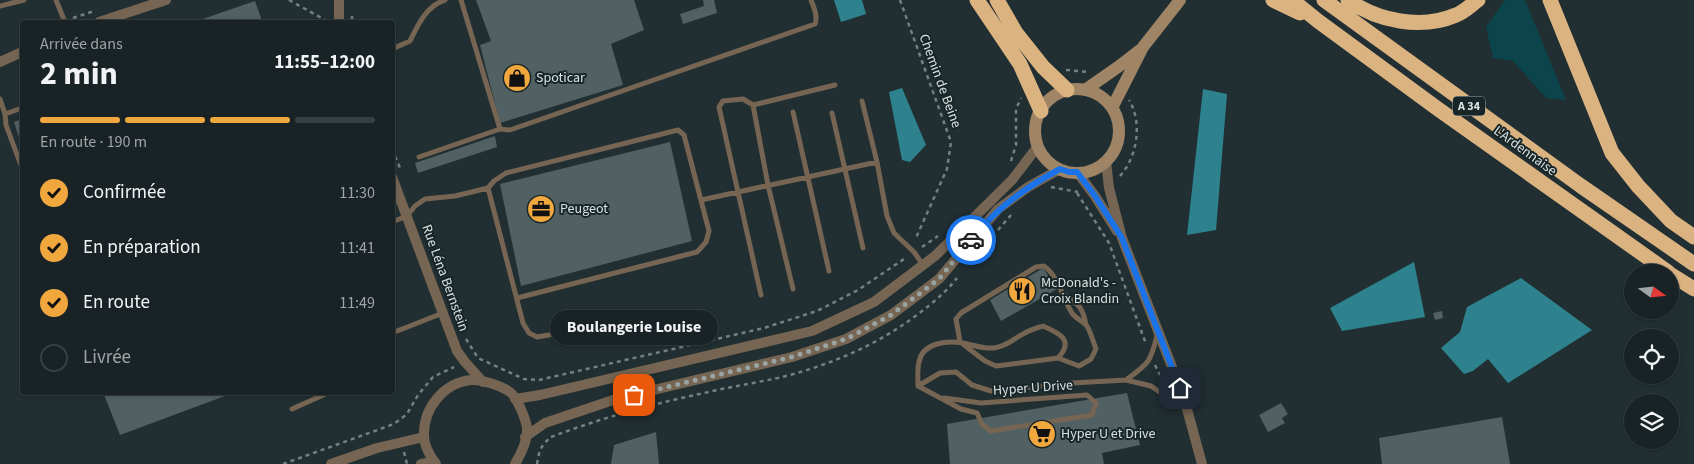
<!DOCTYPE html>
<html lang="fr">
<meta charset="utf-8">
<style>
:root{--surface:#192326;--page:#262f32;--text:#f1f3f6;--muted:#9fa4a7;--line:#374043;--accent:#f0a73e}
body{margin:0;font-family:"Source Sans 3",sans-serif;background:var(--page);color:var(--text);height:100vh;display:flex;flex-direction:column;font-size:19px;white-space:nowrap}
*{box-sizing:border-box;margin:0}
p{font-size:16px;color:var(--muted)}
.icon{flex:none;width:28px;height:28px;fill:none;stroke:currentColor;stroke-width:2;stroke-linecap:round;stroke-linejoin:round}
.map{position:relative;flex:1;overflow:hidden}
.sheet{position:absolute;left:20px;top:20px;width:375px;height:375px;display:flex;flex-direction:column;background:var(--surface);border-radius:5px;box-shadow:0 1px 4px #0004,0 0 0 1px var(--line)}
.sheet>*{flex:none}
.needle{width:32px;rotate:105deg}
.controls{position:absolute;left:1624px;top:264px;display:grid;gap:10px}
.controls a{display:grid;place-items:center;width:55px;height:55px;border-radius:50%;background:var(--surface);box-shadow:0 1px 4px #0004,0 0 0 1px var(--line);font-size:25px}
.pin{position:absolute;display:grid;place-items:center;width:42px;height:42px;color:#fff;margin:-21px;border-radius:10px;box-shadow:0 2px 8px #0006}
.courier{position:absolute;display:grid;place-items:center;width:50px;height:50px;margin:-25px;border:4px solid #1a73e8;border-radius:50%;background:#fff;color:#222;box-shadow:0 1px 6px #0007}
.bubble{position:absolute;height:35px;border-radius:18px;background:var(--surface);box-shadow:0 1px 4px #0004,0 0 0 1px var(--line);font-size:16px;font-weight:700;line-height:35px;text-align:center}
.overview em{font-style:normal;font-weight:700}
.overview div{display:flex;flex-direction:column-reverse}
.overview{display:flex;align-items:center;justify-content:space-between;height:85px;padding:0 20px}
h1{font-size:32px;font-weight:700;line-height:38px}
.bar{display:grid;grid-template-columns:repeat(4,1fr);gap:8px 5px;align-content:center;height:60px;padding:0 20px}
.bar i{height:6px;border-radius:4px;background:var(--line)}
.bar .selected{background:var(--accent)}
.bar p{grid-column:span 4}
ol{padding:0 20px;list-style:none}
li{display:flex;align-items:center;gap:15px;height:55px}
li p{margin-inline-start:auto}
li .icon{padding:5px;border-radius:50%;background:var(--accent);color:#111;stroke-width:4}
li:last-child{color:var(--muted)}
li i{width:28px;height:28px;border:2px solid var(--line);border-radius:50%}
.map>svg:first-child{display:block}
</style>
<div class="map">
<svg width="1694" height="464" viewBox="0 0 1694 464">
<rect width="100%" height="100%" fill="#212f32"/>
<path fill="#0c444b" d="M1505 0H1525L1566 100 1546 98 1513 61 1493 58 1486 27Z"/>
<path fill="#2e828e" d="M834 0H862L866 14 841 22Z
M902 88 926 145 910 162 902 160 889 92Z
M1203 89 1227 94 1216 230 1187 235Z
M1414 262 1425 317 1342 331 1330 308Z
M1521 278 1592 330 1508 383 1488 359 1473 371 1464 374 1441 348 1460 332 1467 307Z"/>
<path fill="#516063" d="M476 0H634L644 30 611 44 623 85 500 123 480 45 491 41Z
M703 0H714L717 13 683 24 680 14 704 6Z
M255 1 262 21 259 22H194Z
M22 119V147L14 122Z
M495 136 497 147 418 173 415 163Z
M670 142 692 241 521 286 500 184Z
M1043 268 1057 289 1001 321 990 300Z
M1442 311 1443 318 1435 320 1433 313Z
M103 392H233V393L120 435Z
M1127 393 1140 445 1102 453 1104 464H950L947 424Z
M1281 403 1288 414 1282 418 1285 423 1268 432 1259 415Z
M1502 417 1510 464H1382L1379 438Z
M656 432 659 464H611L614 445Z"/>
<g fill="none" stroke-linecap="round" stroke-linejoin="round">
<path stroke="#748082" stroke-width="2.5" stroke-dasharray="4 4" stroke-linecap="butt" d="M289 0 327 21
M900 0 951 142 947 169 915 240
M352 16V22
M73 18 94 11
M1066 70 1088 72
M392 149 400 168
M1011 161 1016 145V109L1021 98
M1120 176C1137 157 1143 123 1129 100
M1051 187 1078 192
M1077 193 1109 243 1146 344
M998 230 1011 215
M922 247 938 236
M466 339 478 358 524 379 539 380 764 328 817 311 858 290 907 257
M1155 365 1165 385
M551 437C601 418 653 404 704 393 729 387 754 383 778 378 828 366 878 345 918 314 934 302 945 293 957 278
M404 452 407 464
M283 464 394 424 407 414 418 395 433 377 454 367
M537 464C540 446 541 448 551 436"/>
<path stroke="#766552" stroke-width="5" d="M56 0 65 22
M461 0 500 129
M0 6 24 0
M392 49 410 41C418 25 426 6 445 0
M0 99 5 114 22 108
M862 101 877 162
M753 105 835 85
M793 112 829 271
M832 113 863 248
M5 114 6 125 22 168
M419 157 500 129 510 130 815 24C818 16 814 8 811 0
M488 188 523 323 529 333 537 337 595 327
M701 200 877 162 887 216 894 233 914 252 923 265
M392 222 407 216 415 206 425 199 455 196 488 188 494 181 506 173 678 130 684 135 709 231 706 242 697 252 517 298
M1044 266C1060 278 1062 298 1072 313 1076 319 1083 321 1087 326 1091 333 1093 341 1096 349L1091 359 1079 366 1058 358 996 366 985 361 960 342 956 319 961 313 1036 267Z
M761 295 719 107 723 101 743 99 753 105 768 185 793 289
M1064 295C1079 304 1083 308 1086 325
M392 333 443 313
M1126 380C1149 363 1150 363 1157 336
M918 386 961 409 977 413 982 424 991 431 1092 415 1096 403 1087 395 981 403 944 398
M918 386 940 373 956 372 972 385 991 391 1072 383 1126 380 1151 386 1174 402 1184 398
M918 386C918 378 917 370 919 362 922 343 947 340 963 343 973 345 983 349 994 348 1010 345 1012 339 1025 333 1030 330 1037 328 1043 326 1059 333 1075 340 1058 358
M292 409 330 392"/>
<path stroke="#766552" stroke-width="10" d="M99 22 166 0
M339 22V0
M0 62 22 52
M1106 161 1109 188 1122 238 1184 398 1202 464
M1077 172 1095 196 1117 231
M392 177 457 351 465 362 483 382
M515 399 540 395 812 331 874 302 935 256 1012 180 1038 146
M525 437 545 423 616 399 792 357 846 339 891 315 939 279 998 209 1028 187 1060 169
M331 464 377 448 424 437
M421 464 434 461
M436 464C430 456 424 446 424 436 423 409 443 383 471 380 481 379 503 386 511 393 517 398 526 419 527 428 528 440 521 454 515 464"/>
<path stroke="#9f8565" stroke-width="12" d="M1035 131a42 42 0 1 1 84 0a42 42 0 1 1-84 0Z
M1085 90 1118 67 1140 50
M1112 108 1143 47 1180 0"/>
<path stroke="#dbb381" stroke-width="15" d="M977 0 1020 64 1041 111
M997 0 1016 33 1043 67 1067 90
M1273 0 1300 13
M1292 0 1318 21 1438 109 1668 272
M1324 0 1581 186 1694 264
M1348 0C1378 21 1421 30 1456 15 1464 12 1471 5 1478 0
M1550 0 1612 153 1638 186 1671 221 1694 237
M1670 274 1694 289"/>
</g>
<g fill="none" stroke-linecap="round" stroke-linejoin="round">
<path stroke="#98a3a4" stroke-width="5" stroke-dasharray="0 9" d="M634 395 792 357 846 339 891 315 939 279 971 240"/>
<path stroke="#1a73e8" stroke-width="6" d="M971 240C998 207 1023 189 1060 169L1069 172H1077L1095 196 1122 238 1180 388"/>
</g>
<defs>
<g id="shop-disc" transform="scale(1.4375)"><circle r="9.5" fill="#f0a73e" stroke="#182628"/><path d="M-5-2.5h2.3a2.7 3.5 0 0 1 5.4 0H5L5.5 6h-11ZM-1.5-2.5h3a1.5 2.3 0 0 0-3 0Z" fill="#111"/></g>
<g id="office-disc" transform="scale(1.4375)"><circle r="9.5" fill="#f0a73e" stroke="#182628"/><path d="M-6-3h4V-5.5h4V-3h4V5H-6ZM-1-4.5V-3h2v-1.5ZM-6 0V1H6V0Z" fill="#111"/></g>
<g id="restaurant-disc" transform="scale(1.4375)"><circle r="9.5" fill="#f0a73e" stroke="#182628"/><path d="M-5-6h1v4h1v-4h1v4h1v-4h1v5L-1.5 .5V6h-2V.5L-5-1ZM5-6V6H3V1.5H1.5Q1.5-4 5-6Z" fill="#111"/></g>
<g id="supermarket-disc" transform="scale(1.4375)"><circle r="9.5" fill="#f0a73e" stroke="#182628"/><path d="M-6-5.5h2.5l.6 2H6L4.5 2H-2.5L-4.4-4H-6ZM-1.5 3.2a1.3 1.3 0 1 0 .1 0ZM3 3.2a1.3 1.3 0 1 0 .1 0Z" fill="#111"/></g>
</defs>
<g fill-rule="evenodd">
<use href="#shop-disc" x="517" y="78"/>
<use href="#office-disc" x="541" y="209"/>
<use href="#restaurant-disc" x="1022" y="291"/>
<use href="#supermarket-disc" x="1042" y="434"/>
</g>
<g text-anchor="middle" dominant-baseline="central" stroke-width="4" stroke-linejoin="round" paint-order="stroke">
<rect fill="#182628" stroke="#9ea9aa" stroke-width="1" x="1453" y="96.5" width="32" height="19" rx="4"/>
<g font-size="12" font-weight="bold" fill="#d8e1e2">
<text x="1469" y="106">A 34</text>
</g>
<g font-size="14" fill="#d8e1e2" stroke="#182628" text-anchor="start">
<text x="536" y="78">Spoticar</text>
<text x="560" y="209">Peugeot</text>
<text x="1041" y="283">McDonald's -<tspan x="1041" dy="16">Croix Blandin</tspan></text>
<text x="1061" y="434">Hyper U et Drive</text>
</g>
<g font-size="14" fill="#d8e1e2" stroke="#182628">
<text transform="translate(940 81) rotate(70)">Chemin de Beine</text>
<text transform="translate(1525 151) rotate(36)">L'Ardennaise</text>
<text transform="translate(445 278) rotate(70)">Rue Léna Bernstein</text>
<text transform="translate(1033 388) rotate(-4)">Hyper U Drive</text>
</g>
</g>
</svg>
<div class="controls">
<a><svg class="needle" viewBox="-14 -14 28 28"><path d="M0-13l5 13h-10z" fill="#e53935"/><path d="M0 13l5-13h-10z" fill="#9fa4a7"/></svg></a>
<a><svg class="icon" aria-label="locate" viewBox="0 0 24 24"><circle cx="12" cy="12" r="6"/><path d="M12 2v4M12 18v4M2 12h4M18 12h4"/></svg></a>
<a><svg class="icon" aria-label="layers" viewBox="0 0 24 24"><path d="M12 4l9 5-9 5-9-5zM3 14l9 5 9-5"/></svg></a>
</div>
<div class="pin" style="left:634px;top:395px;background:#ea580c"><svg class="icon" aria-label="bag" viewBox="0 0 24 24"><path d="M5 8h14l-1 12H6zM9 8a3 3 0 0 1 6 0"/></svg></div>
<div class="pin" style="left:1180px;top:388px;background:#1f2937"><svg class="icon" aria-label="home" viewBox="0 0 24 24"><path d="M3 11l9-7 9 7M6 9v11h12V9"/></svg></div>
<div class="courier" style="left:971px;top:240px"><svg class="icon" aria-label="car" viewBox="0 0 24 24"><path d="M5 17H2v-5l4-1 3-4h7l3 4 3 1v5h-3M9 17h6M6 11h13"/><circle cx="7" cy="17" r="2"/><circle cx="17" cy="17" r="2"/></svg></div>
<div class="bubble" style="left:550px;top:310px;width:168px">Boulangerie Louise</div>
<section class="sheet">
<div class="overview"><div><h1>2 min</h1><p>Arrivée dans</p></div><em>11:55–12:00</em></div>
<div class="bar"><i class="selected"></i><i class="selected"></i><i class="selected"></i><i></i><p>En route · 190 m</p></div>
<ol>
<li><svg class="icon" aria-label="check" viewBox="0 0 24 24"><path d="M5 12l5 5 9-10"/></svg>Confirmée<p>11:30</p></li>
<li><svg class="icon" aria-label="check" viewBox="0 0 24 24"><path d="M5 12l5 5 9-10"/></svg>En préparation<p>11:41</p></li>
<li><svg class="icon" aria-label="check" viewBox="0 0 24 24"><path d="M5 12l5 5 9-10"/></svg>En route<p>11:49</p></li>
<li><i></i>Livrée</li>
</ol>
</section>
</div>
